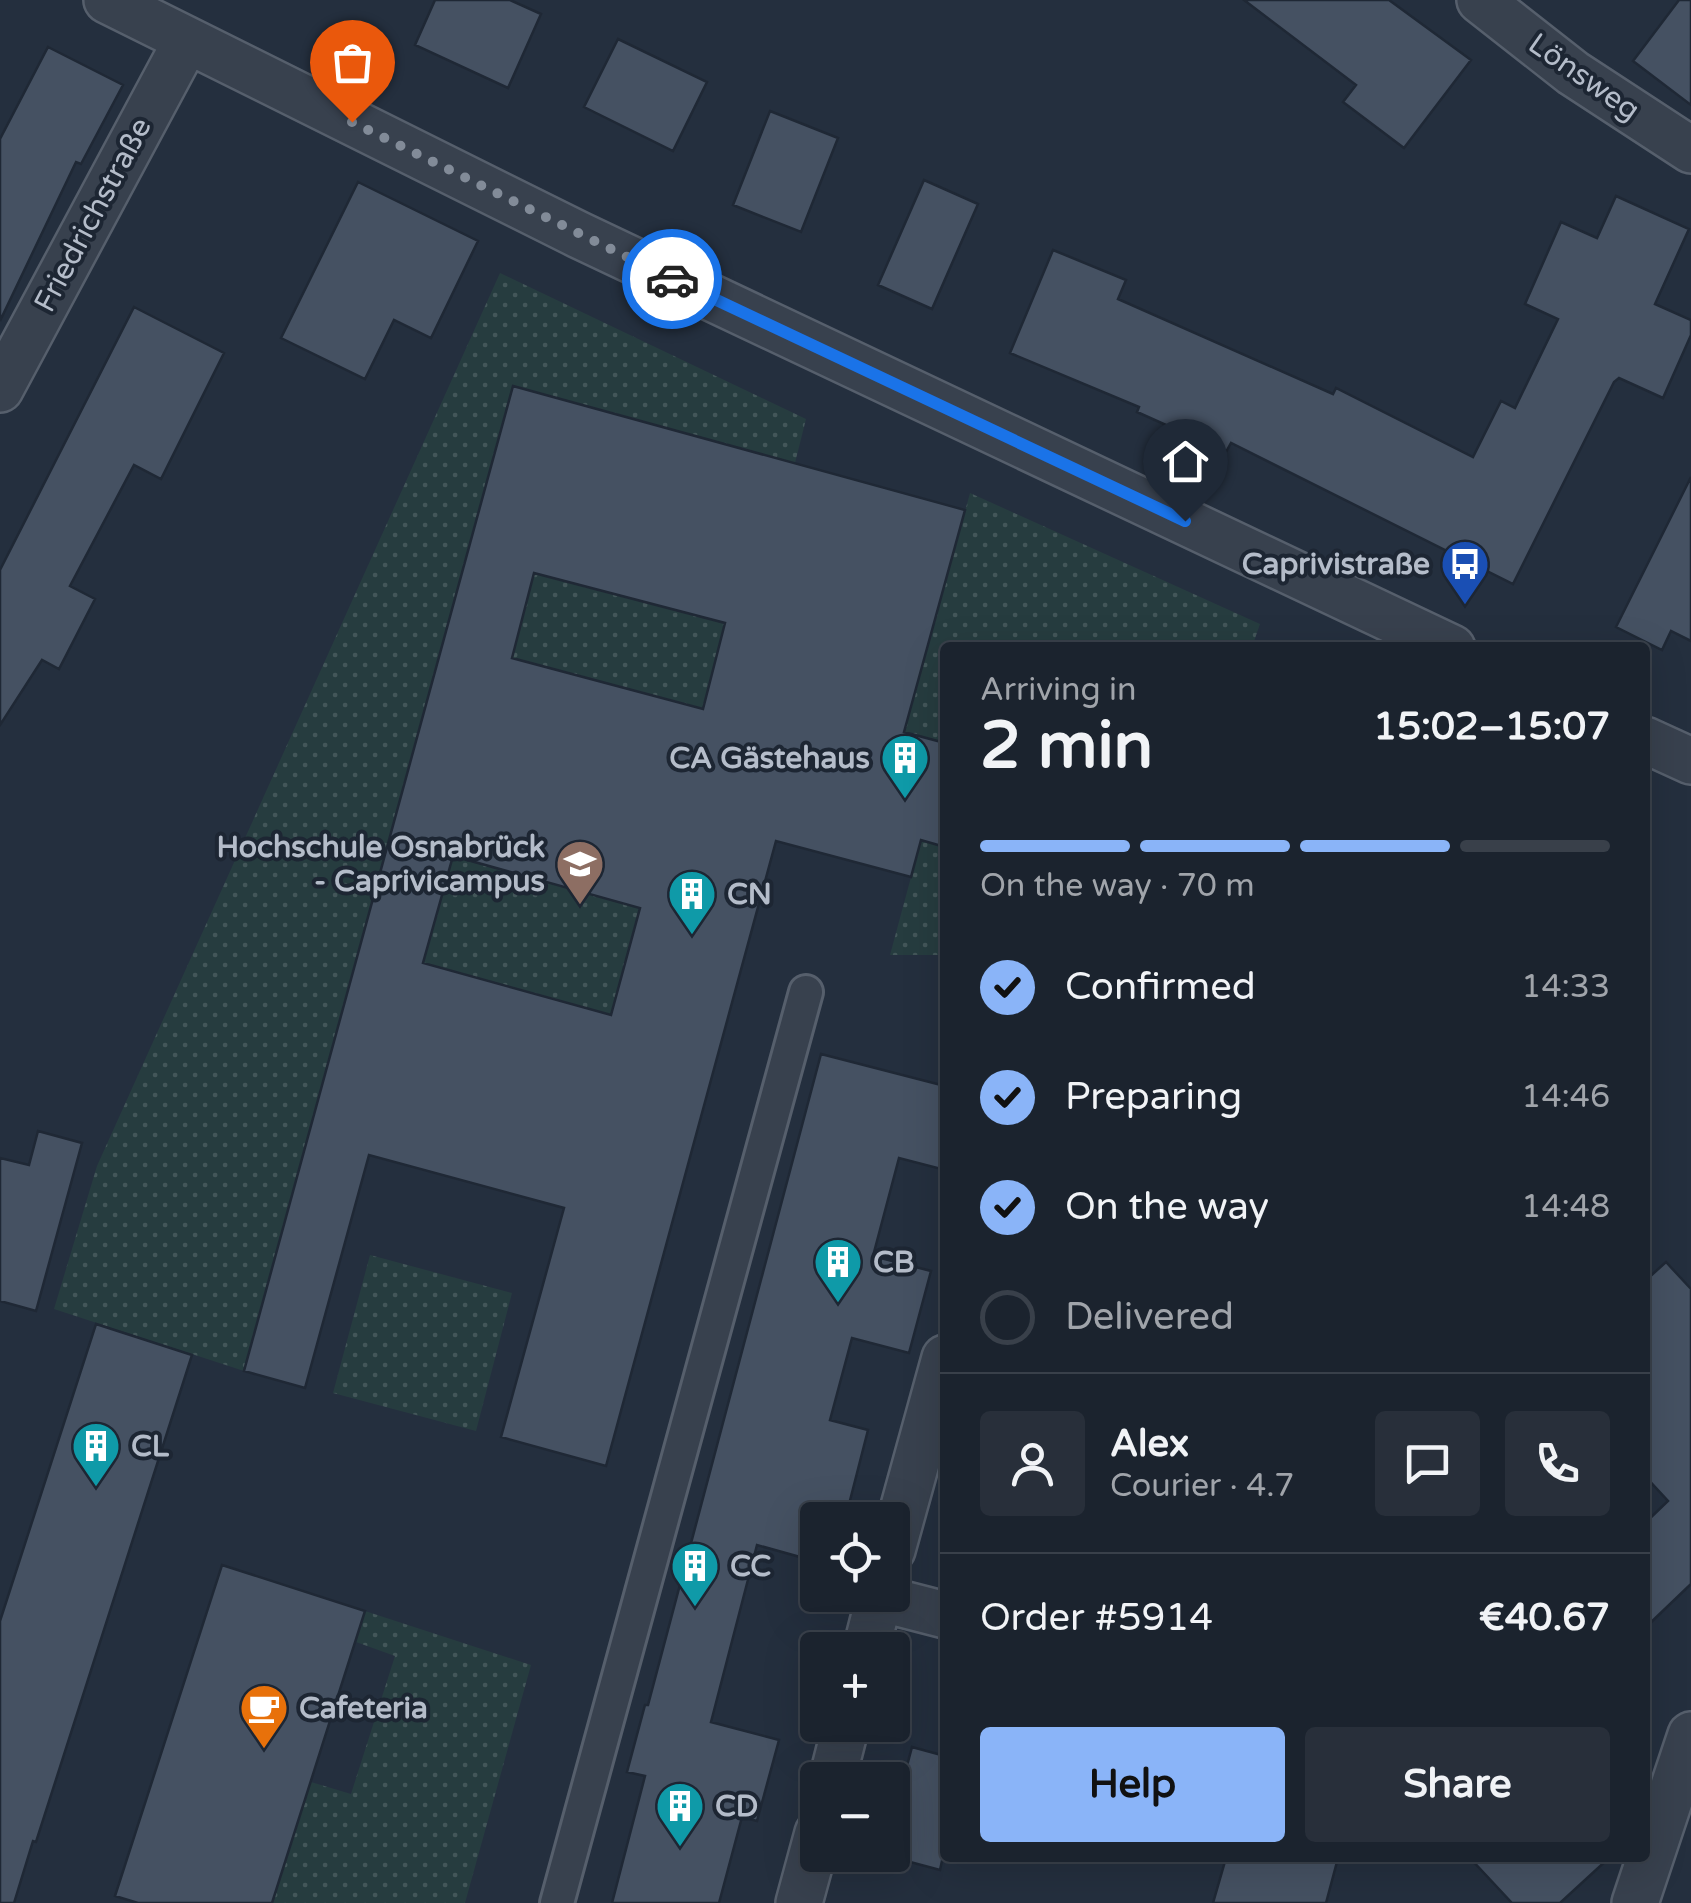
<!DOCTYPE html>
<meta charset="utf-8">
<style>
:root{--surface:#1b232e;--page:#282f3a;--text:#f1f3f6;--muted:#a0a4aa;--line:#39404a;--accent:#8ab4f8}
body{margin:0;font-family:"Varela Round",sans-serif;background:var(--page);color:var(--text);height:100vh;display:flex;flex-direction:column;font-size:38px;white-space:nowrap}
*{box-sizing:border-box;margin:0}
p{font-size:32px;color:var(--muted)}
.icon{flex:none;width:55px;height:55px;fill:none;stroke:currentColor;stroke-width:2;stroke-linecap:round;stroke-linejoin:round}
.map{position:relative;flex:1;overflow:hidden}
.panel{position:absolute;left:940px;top:642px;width:710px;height:1220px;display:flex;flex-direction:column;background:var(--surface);border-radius:10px;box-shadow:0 10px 40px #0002,0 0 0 2px var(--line)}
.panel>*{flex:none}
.controls{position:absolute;left:800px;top:1502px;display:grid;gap:20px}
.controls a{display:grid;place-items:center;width:110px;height:110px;border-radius:10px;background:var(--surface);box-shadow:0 10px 40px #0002,0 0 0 2px var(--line);font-size:50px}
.pin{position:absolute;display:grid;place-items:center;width:85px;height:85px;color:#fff;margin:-102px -42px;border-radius:50% 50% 50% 0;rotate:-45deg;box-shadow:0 0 10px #0007}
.pin .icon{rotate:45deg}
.courier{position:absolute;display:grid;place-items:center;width:100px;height:100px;margin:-50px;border:8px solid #1a73e8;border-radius:50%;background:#fff;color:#222;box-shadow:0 2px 12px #0007}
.overview em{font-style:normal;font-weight:700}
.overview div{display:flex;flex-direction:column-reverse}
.overview{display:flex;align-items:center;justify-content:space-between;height:170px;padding:0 40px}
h1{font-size:65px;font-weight:700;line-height:75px}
.bar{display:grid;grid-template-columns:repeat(4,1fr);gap:15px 10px;align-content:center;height:120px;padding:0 40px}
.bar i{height:12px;border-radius:8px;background:var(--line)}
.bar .selected{background:var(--accent)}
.bar p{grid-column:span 4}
.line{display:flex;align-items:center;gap:25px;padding:0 40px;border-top:2px solid var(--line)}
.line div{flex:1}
.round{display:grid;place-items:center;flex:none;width:105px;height:105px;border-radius:10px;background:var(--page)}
ol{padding:0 40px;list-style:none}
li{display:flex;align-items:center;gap:30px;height:110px}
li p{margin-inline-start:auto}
li .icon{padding:10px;border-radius:50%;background:var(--accent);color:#111;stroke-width:4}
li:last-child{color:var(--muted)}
li i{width:55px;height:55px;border:5px solid var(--line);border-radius:50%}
.action{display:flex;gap:20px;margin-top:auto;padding:20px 40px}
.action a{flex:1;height:115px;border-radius:10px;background:var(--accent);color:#111;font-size:40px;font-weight:700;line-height:115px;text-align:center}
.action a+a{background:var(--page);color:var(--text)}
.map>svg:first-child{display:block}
</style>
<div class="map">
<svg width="1691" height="1903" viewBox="0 0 1691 1903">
<defs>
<pattern id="grass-dots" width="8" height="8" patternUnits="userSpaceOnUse" patternTransform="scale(2.5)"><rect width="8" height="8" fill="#263c3f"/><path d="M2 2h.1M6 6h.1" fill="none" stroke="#435659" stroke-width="1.8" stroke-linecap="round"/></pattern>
</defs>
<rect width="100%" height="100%" fill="#242f3e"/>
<path fill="url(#grass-dots)" d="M500 273 806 419 795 463 512 387 244 1371 54 1309 97 1166Z
M970 493 1260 624 1252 647 945 648V760L884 727 921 673Z
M534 573 725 623 703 709 512 658Z
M921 840 945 847V955H890Z
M453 857 640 908 611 1015 423 963Z
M370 1255 512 1293 476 1431 333 1393Z
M365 1611 531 1665 465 1903H272L311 1782 351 1794 395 1656 356 1642Z"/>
<path fill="#455162" stroke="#1f2835" stroke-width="2.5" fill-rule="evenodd" d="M435 0H510L541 14 508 88 415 45Z
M1244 0H1389L1471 60 1404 148 1343 102 1356 85Z
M1679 0H1691V105L1633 61Z
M618 39 707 82 673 151 584 107Z
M48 47 123 85 81 164 76 162 0 321V139Z
M770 111 838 138 801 232 733 205Z
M924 180 978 204 932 309 878 285Z
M358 182 478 241 431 338 394 320 365 379 281 338Z
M1616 196 1689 229 1655 304 1691 320V335L1663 398 1619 378 1614 382 1513 584 1231 443 1226 452 1137 412 1139 407 1010 353 1053 250 1126 280 1118 299 1333 394 1336 388 1473 457 1501 401 1515 408 1558 319 1525 304 1561 222 1597 238Z
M134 307 224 353 161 479 134 465 70 586 95 599 59 669 42 660 0 725V570Z
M513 386 965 510 904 732 945 743V847L921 840 911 877 776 841 606 1466 501 1437 564 1208 369 1155 305 1388 244 1371ZM534 573 725 623 703 709 512 658ZM453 856 640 908 611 1015 423 963Z
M1691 477V641L1671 631 1662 650 1616 627Z
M821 1054 945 1086V1170L899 1158 873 1256 931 1271 909 1353 852 1338 830 1420 868 1430 845 1520H818V1562L757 1545 711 1722 779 1740 757 1821 742 1817 719 1903H612L645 1776 627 1772 645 1705H648Z
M38 1131 82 1143 36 1311 0 1301V1158L29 1165Z
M1666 1262 1691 1289V1584L1645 1628V1523L1668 1501 1645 1476V1281Z
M96 1324 192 1355 36 1842 33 1841 14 1903H0V1621Z
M222 1565 365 1611 272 1903H138L115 1896Z
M912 1747 945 1756V1847L940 1870 884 1855H892V1822Z
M1226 1858H1338L1326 1903H1213Z
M1470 1858H1609L1560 1903H1512Z"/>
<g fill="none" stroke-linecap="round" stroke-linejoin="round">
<g stroke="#565f6c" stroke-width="38">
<path id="pedestrian" d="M557 1903 806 992"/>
</g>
<g stroke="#565f6c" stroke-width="50">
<path id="minor" d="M107 0 579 235 1452 648
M1480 0 1573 73 1691 150
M0 389 187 40
M1645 740 1691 761
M892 1550 945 1358
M879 1598 945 1615
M866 1650 880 1595
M832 1780 846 1725
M799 1903 818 1833
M1635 1903 1691 1735"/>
</g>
<use href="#pedestrian" stroke="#38414e" stroke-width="32"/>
<use href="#minor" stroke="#38414e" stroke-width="45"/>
</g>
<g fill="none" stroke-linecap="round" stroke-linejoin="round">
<path stroke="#828b98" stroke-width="10" stroke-dasharray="0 18" d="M352 122 672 279"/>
<path stroke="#1a73e8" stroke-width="12" d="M672 279 1185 521"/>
</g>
<defs>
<g id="bus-pin" transform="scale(2.5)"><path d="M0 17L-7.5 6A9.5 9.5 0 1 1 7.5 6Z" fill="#1a4fb4" stroke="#1d2633"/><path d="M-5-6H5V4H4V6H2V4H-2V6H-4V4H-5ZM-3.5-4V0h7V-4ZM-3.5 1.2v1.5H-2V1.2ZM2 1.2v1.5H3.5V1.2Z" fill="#fff"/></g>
<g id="building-pin" transform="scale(2.5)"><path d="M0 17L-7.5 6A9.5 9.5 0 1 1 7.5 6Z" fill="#0f9aa8" stroke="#1d2633"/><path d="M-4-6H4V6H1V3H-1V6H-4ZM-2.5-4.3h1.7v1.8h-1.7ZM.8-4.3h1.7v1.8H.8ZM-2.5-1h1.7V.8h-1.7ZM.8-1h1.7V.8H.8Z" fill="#fff"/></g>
<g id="university-pin" transform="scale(2.5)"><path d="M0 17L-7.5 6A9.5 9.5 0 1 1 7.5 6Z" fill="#8d6e63" stroke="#1d2633"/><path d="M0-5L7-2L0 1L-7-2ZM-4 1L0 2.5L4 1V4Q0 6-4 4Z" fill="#fff"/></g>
<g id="cafe-pin" transform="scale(2.5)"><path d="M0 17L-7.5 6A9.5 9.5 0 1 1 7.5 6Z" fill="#e8710a" stroke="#1d2633"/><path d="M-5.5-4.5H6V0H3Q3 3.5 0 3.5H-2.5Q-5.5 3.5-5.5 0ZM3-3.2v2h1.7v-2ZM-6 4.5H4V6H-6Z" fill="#fff"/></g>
</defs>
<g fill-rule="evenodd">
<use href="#bus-pin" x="1465" y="564"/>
<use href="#building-pin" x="905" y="758"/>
<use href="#university-pin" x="580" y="864"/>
<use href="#building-pin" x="692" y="894"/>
<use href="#building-pin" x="838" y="1262"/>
<use href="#building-pin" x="96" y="1446"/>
<use href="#building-pin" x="695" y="1566"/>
<use href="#cafe-pin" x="264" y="1708"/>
<use href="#building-pin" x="680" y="1806"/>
</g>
<g text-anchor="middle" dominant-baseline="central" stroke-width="8" stroke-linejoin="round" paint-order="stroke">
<g font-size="30" fill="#b4bcc9" stroke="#1d2633">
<text transform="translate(1584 77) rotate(35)">Lönsweg</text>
<text transform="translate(93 215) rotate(-62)">Friedrichstraße</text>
</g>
<g font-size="30" font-weight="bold" fill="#b4bcc9" stroke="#1d2633" text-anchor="start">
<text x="1430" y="564" text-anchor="end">Caprivistraße</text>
<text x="870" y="758" text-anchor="end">CA Gästehaus</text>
<text x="545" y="847" text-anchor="end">Hochschule Osnabrück<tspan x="545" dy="34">- Caprivicampus</tspan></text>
<text x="727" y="894">CN</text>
<text x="873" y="1262">CB</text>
<text x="131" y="1446">CL</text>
<text x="730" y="1566">CC</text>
<text x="299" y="1708">Cafeteria</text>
<text x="715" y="1806">CD</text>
</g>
</g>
</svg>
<div class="controls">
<a><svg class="icon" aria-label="locate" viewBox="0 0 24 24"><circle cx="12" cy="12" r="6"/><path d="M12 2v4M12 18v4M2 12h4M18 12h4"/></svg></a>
<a>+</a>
<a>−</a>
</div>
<div class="pin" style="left:352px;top:122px;background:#ea580c"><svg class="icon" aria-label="bag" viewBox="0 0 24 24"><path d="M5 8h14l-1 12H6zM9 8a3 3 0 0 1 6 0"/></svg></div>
<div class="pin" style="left:1185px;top:521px;background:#1f2937"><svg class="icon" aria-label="home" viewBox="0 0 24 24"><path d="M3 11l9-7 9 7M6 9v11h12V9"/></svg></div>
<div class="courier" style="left:672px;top:279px"><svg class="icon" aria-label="car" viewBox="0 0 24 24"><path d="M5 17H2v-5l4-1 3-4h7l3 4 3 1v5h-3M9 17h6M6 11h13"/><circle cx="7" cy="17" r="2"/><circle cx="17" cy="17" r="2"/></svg></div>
<section class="panel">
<div class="overview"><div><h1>2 min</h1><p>Arriving in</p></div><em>15:02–15:07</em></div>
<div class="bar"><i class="selected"></i><i class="selected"></i><i class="selected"></i><i></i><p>On the way · 70 m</p></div>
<ol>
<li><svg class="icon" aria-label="check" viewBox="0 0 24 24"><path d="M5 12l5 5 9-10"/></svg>Confirmed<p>14:33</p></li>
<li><svg class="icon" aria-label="check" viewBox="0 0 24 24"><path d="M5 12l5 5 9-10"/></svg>Preparing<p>14:46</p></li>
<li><svg class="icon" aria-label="check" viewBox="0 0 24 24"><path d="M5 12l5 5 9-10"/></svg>On the way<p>14:48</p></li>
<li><i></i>Delivered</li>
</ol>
<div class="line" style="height:180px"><a class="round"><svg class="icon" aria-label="person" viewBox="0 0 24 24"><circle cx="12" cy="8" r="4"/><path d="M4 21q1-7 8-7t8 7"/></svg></a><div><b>Alex</b><p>Courier · 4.7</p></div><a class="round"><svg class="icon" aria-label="chat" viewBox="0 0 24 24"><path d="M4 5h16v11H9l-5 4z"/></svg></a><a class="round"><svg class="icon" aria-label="phone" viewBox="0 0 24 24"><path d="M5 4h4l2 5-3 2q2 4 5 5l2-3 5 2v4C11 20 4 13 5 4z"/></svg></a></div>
<div class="line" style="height:130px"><div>Order #5914</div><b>€40.67</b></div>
<div class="action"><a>Help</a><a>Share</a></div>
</section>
</div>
